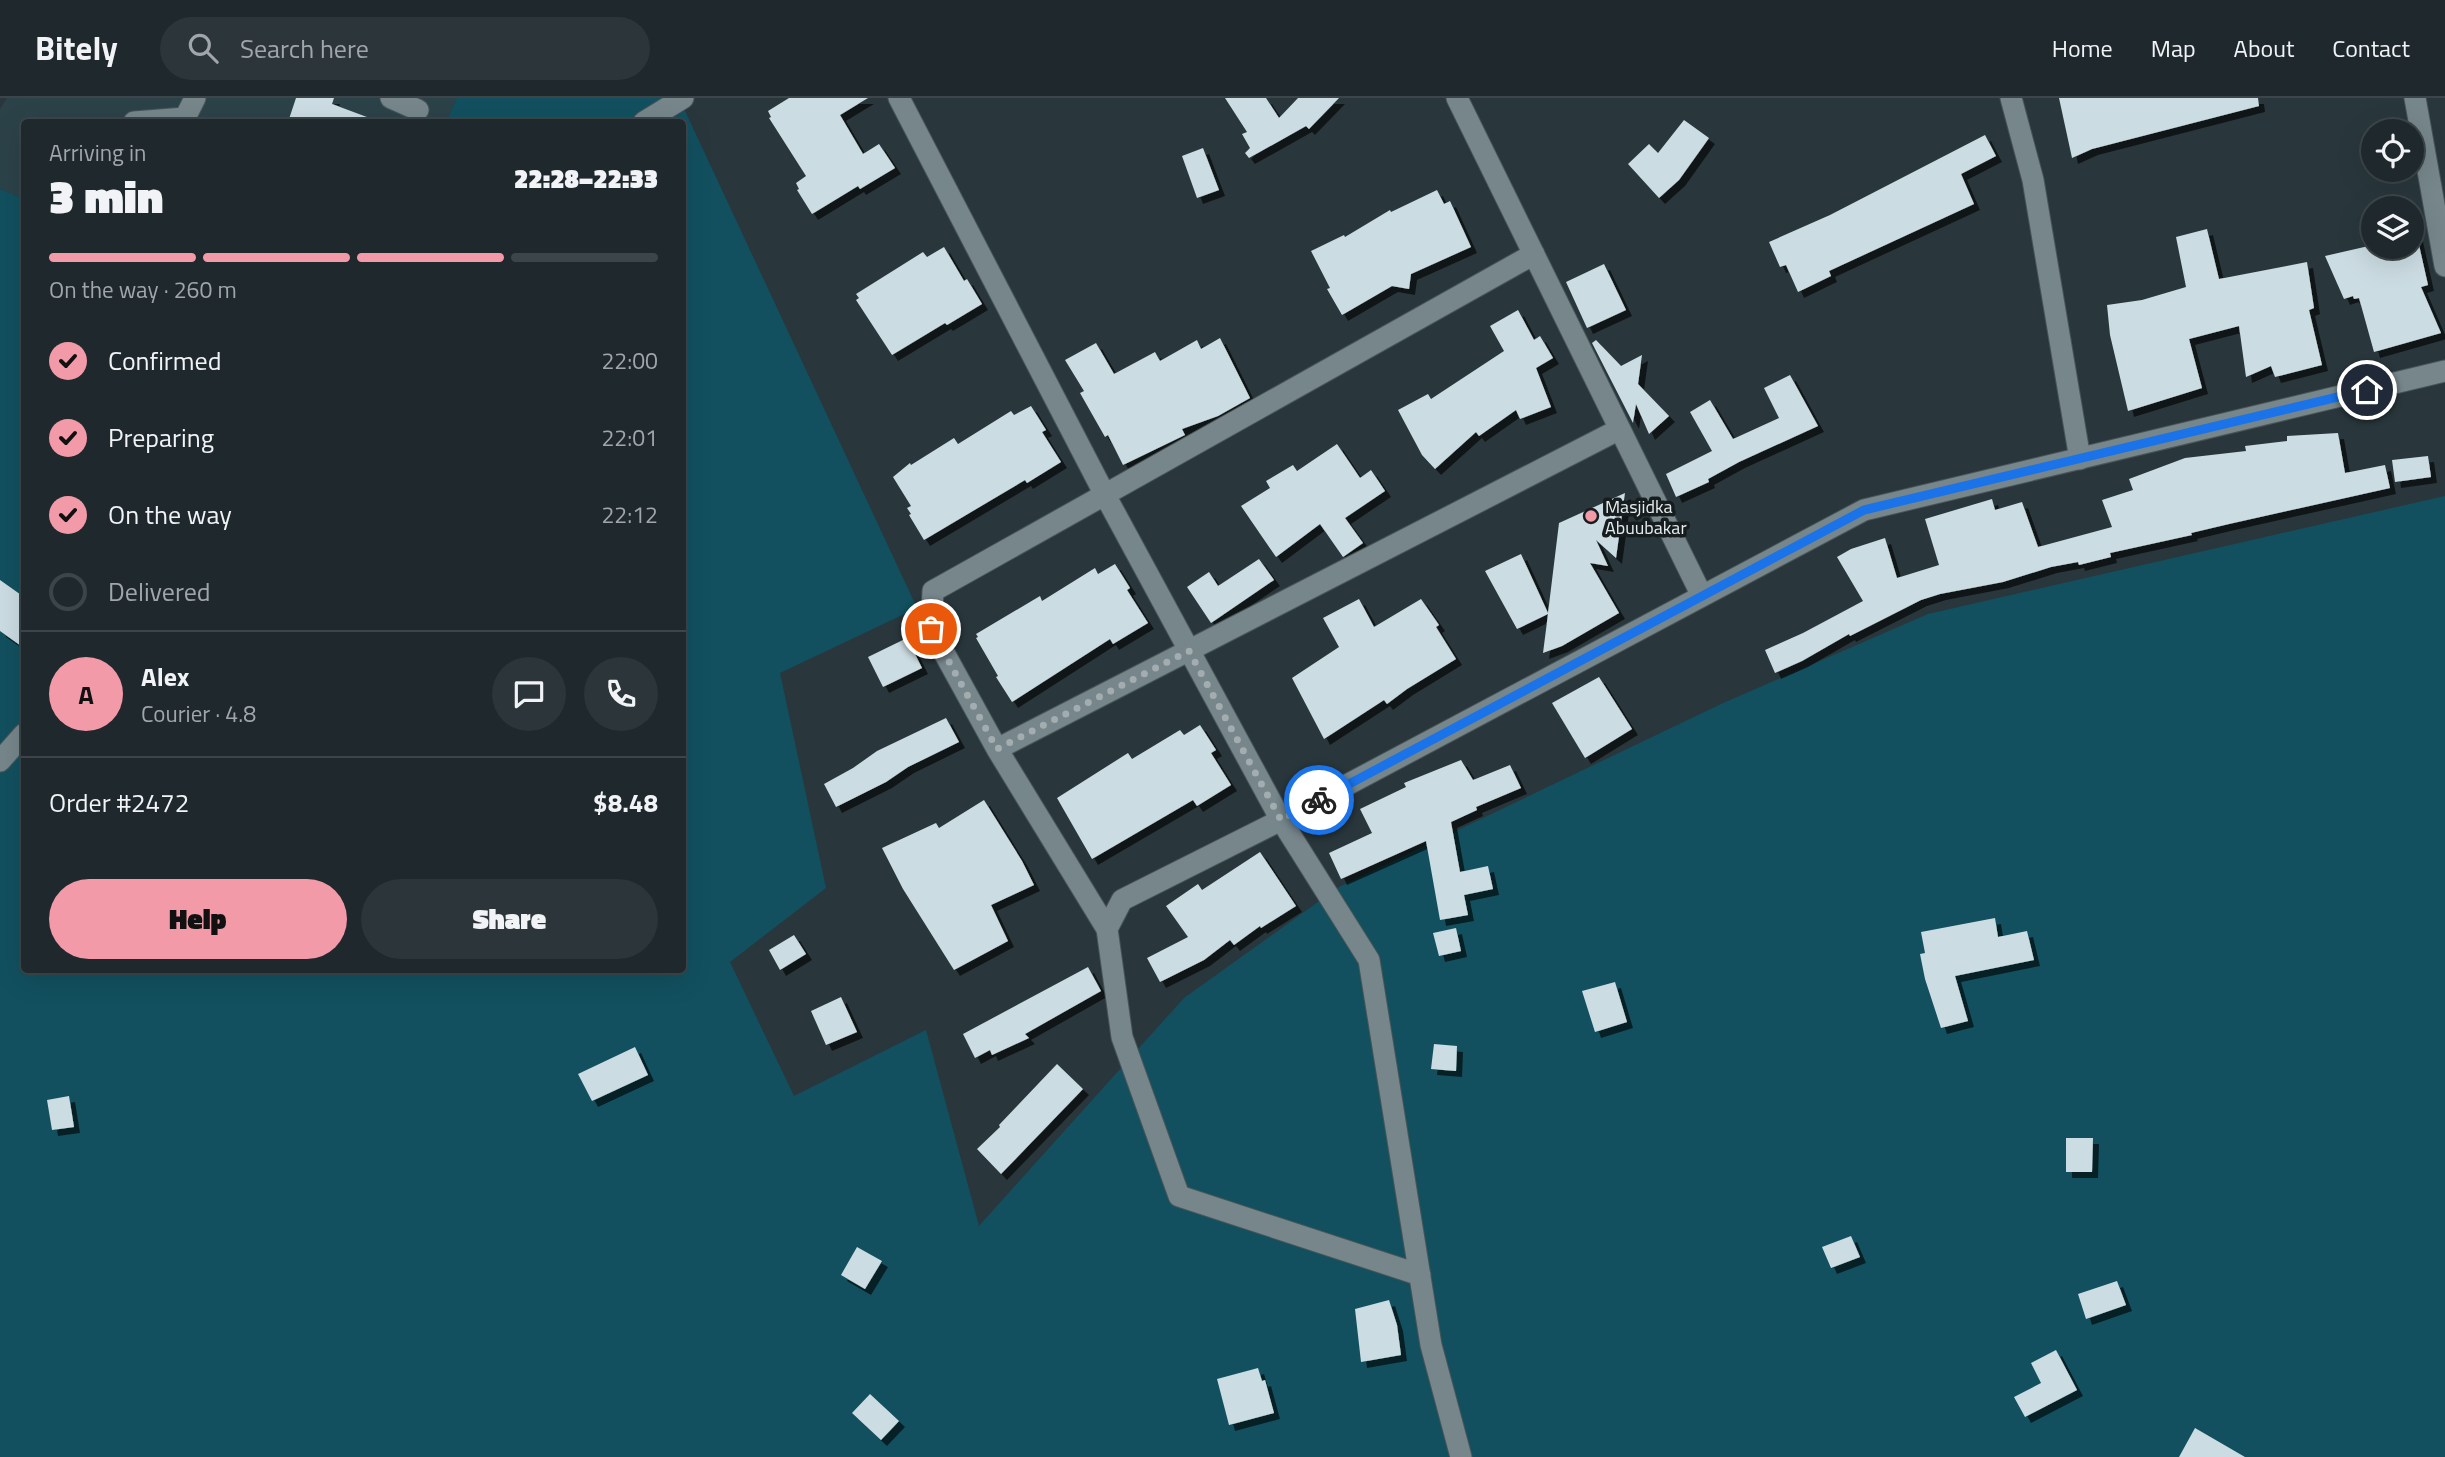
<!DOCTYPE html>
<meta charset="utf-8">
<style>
:root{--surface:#1f292d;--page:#2c3539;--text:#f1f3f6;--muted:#a1a6aa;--line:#3c4549;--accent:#f39aa9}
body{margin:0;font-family:"Titillium Web",sans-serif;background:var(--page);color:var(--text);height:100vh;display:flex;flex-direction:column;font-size:26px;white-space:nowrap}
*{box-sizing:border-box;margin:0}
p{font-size:23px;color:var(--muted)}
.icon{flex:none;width:38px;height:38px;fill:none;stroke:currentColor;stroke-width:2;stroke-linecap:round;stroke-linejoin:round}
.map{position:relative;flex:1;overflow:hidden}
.panel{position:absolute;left:21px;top:21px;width:665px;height:854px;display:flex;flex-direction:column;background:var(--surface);border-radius:7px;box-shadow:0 7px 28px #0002,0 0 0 2px var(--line)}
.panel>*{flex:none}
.fabs{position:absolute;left:2361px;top:21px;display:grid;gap:14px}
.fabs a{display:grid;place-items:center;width:63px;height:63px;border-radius:50%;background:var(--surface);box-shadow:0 7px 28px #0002,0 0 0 2px var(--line);font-size:35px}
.pin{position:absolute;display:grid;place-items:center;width:60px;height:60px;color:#fff;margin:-30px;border:4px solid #fff;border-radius:50%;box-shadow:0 2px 7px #0007}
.courier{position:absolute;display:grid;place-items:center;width:70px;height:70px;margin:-35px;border:5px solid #1a73e8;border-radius:50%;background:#fff;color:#222;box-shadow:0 2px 9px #0007}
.head em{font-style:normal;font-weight:800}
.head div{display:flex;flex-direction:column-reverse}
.head{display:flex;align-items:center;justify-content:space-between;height:119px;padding:0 28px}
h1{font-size:46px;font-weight:800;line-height:52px}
.bar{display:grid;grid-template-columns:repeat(4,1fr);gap:10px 7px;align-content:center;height:84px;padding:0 28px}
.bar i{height:9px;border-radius:5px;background:var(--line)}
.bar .current{background:var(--accent)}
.bar p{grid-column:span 4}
.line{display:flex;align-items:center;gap:18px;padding:0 28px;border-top:2px solid var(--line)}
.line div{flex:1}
.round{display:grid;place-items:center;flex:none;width:74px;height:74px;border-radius:37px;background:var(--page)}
ol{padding:0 28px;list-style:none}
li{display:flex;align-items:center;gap:21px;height:77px}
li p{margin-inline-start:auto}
li .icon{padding:7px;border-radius:50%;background:var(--accent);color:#111;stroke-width:4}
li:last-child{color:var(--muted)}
li i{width:38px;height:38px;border:4px solid var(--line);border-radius:50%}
.button{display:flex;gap:14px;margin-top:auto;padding:14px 28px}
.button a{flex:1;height:80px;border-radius:42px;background:var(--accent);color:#111;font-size:28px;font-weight:800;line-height:80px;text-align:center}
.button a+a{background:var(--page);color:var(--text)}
header{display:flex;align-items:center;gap:42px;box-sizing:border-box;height:98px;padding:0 35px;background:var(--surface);border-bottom:2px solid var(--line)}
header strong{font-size:33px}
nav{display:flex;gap:38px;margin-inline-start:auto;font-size:24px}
.search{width:490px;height:63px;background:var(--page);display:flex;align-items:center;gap:18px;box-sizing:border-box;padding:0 24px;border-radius:38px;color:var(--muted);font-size:26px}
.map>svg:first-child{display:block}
</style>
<header>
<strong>Bitely</strong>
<div class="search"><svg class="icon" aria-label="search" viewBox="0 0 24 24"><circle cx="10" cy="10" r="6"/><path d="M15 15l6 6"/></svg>Search here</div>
<nav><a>Home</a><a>Map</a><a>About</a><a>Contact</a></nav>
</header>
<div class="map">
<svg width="2445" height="1359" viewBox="0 0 2445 1359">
<defs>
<filter id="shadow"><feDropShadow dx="6" dy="6" stdDeviation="0" flood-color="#0009"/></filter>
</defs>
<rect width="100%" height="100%" fill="#29373c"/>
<path fill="#2c4249" d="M7 0H457L446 24H24V101L0 91V11Z"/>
<path fill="#12505f" d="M457 0H679L917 510 780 575 826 790 730 864 794 998 926 932 979 1128 1184 900 1339 789 1721 606 1928 516 2445 398V1359H0V91L24 101V872H682V24H446Z"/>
<path fill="#cbdce2" filter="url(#shadow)" d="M296 0H334L332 6 375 22 374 24H288Z
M789 0H868L840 17 863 56 879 46 895 70 860 91 858 88 812 116 797 92 799 91 796 85 806 78 769 20 771 19 768 13Z
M1225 0H1266L1279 20 1298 0H1339L1309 31 1306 28 1249 60 1245 55 1250 50 1242 36 1247 34Z
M2059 0H2258L2259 8 2092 51 2072 60Z
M1684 22 1709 40 1679 82 1659 100 1628 66 1649 46 1658 55Z
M1985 37 1996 58 1961 76 1974 106 1829 173 1831 178 1798 194 1786 167 1780 169 1769 144 1830 117Z
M1203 50 1219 92 1197 100 1182 58Z
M1437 92 1444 106 1450 103 1471 149 1411 176 1409 191 1392 188 1342 217 1327 191 1330 190 1311 153 1344 137 1345 139 1390 112 1391 114Z
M2207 131 2219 181 2307 164 2314 210 2309 212 2322 267 2275 279 2271 268 2246 279 2239 228 2189 241 2202 290 2128 313 2110 237 2107 207 2142 202 2186 189 2176 139Z
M2417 138 2428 187 2421 189 2441 235 2374 254 2359 200 2354 201 2353 198 2344 201 2325 158 2373 147 2412 149V139Z
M944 149 964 183 967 181 982 206 947 227 945 225 892 257 856 202 859 200 856 196 923 154 927 159Z
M1604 166 1626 212 1587 230 1566 184Z
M1518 212 1534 242 1540 238 1553 260 1536 270 1551 309 1520 321 1516 312 1479 338 1476 334 1435 371 1422 357 1398 312 1428 296 1431 301 1504 253 1490 228Z
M1220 240 1250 300 1218 318 1182 331 1185 337 1123 367 1108 337 1105 339 1080 295 1084 293 1065 262 1096 245 1114 276 1155 254 1160 263 1197 242 1201 251Z
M1596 242 1621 268 1642 257 1638 286 1669 318 1649 336 1636 306 1633 325 1592 245Z
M1790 277 1818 328 1739 364 1708 381 1709 384 1676 399 1666 376 1712 353 1690 314 1710 302 1733 341 1779 320 1764 290Z
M1031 308 1046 332 1042 334 1061 364 1027 385 1025 382 924 442 909 417 911 416 907 410 911 408 893 379 910 365 911 367 954 340 958 346 1011 313 1014 317Z
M2338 335 2345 375 2385 367 2390 390 2229 426 2191 435 2192 437 2110 455 2111 459 2079 467 2078 464 2051 469 2003 484 1940 496 1921 502 1850 538 1849 536 1802 563 1775 575 1765 552 1803 535 1863 503 1837 459 1851 451 1885 440 1897 480 1939 467 1925 421 1992 401 1995 412 2022 404 2038 449 2112 429 2102 402 2133 392 2129 381 2185 360 2246 353 2245 348 2287 343V338Z
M1337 346 1360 380 1371 372 1385 393 1345 420 1363 445 1343 459 1320 426 1276 459 1241 408 1270 390 1266 383 1293 367 1297 373Z
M2428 358 2431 379 2395 384 2392 362Z
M1625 395 1616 460 1596 442 1608 468 1590 465 1619 515 1562 548 1543 555 1548 516 1517 531 1485 473 1521 456 1548 515 1559 425Z
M1259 461 1274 482 1211 525 1187 489 1209 474 1218 488Z
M1115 466 1130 490 1127 492 1148 525 1113 546 1110 541 1012 604 996 579 998 578 976 540 978 539 976 536 1040 498 1042 503 1095 470 1098 476Z
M0 482 24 499V550L0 533Z
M1359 501 1374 529 1421 501 1439 527 1436 529 1456 561 1407 591 1387 606 1384 602 1324 641 1292 580 1339 549 1323 520Z
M907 540 922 570 883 589 868 559Z
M1599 579 1632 631 1585 660 1552 605Z
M946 620 959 644 908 669 886 684 836 709 824 686 853 670 877 653Z
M1200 627 1216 652 1211 655 1231 687 1197 708 1193 702 1092 761 1057 700 1128 655 1132 661 1180 632 1184 637Z
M1461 662 1473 682 1510 667 1521 690 1476 709 1477 712 1451 724 1460 774 1488 768 1493 791 1464 797 1468 817 1440 822 1426 743 1341 781 1329 755 1372 735 1360 711 1406 689 1404 685Z
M984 702 1022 763 1034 787 991 807 1008 843 954 872 903 791 882 750 936 725 939 730Z
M1260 754 1296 808 1261 830 1260 828 1234 847 1230 842 1204 862 1160 884 1147 860 1188 839 1166 808 1198 786 1202 792Z
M1995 820 1998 839 2027 833 2034 862 1955 878 1968 923 1941 930 1925 881 1920 856 1925 855 1921 834Z
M1456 830 1461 853 1439 858 1433 835Z
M794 837 806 856 780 872 769 852Z
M1088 869 1101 893 1025 936 1029 940 992 957 990 952 975 960 963 936Z
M1615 884 1627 924 1595 934 1582 893Z
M841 899 857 934 826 947 811 913Z
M1434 946 1457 948 1456 973 1431 971Z
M635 949 648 977 592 1003 578 976Z
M1057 966 1083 991 1001 1076 977 1051 1000 1029 999 1027Z
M69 998 74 1029 52 1032 47 1002Z
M2066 1040H2093L2092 1074H2066Z
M1851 1138 1860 1159 1831 1170 1822 1149Z
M857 1149 882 1163 865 1191 841 1177Z
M2117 1183 2126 1207 2086 1221 2078 1196Z
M1389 1202 1397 1227 1401 1257 1361 1264 1355 1211Z
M2056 1252 2077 1292 2025 1319 2014 1299 2041 1285 2031 1265Z
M1258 1270 1262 1283 1265 1282 1274 1315 1229 1327 1217 1281Z
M870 1296 899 1323 881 1342 852 1315Z
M2195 1330 2245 1359H2179Z"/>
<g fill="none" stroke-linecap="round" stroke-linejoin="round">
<g stroke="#485558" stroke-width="23">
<path id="minor" d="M391 0 418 12
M899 0 1105 397 1281 722 1369 862 1431 1247 1461 1359
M1457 0 1702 498
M2011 0 2033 82 2080 361
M2415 0 2445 168
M134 24 185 20 195 0
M644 24 683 0
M997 651 1620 331
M0 663 24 636
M1107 831 997 651 931 531 933 493 1534 156
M1420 1177 1179 1098 1122 939 1107 831 1122 802 1281 722 1864 412 2445 273"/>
</g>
<use href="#minor" stroke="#76868b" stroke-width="21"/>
</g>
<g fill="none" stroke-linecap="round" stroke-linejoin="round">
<path stroke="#a3adb0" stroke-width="7" stroke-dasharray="0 12.6" d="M931 531 997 651 1189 553 1281 722 1319 702"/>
<path stroke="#1a73e8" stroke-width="9" d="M1319 702 1864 412 2367 292"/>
</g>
<circle fill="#f39aa9" stroke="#171d1f" stroke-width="2.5" cx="1591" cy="418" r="7"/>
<g text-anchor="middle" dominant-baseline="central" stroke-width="7" stroke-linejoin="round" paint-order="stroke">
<g font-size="18" fill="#e4edef" stroke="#171d1f" text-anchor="start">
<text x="1605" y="408">Masjidka<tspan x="1605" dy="21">Abuubakar</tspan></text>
</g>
</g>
</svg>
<div class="fabs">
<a><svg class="icon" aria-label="locate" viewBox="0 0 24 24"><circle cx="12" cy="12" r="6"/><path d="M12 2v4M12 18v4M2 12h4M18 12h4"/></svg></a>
<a><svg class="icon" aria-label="layers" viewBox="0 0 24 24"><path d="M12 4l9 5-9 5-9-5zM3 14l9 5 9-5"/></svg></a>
</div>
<div class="pin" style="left:931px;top:531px;background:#ea580c"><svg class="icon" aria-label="bag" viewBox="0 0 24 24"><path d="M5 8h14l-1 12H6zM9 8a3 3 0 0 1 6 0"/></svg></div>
<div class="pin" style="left:2367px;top:292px;background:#1f2937"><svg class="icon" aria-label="home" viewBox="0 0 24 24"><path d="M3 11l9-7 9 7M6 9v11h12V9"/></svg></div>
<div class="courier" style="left:1319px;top:702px"><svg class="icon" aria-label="bike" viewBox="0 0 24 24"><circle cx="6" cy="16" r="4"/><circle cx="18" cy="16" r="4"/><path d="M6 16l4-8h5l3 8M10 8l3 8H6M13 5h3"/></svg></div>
<section class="panel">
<div class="head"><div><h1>3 min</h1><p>Arriving in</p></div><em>22:28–22:33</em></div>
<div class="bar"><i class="current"></i><i class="current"></i><i class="current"></i><i></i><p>On the way · 260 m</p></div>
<ol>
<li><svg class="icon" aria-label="check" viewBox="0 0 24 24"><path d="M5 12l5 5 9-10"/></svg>Confirmed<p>22:00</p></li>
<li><svg class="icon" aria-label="check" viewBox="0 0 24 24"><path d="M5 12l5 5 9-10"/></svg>Preparing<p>22:01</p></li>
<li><svg class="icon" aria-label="check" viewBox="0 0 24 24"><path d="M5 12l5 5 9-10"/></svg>On the way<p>22:12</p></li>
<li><i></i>Delivered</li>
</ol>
<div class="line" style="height:126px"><b class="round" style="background:var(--accent);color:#111">A</b><div><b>Alex</b><p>Courier · 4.8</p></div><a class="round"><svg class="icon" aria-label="chat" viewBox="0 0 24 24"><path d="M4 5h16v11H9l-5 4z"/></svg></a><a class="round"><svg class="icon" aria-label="phone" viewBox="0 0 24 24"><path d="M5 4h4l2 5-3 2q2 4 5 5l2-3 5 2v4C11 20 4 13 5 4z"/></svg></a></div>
<div class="line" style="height:91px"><div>Order #2472</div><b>$8.48</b></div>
<div class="button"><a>Help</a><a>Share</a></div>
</section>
</div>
